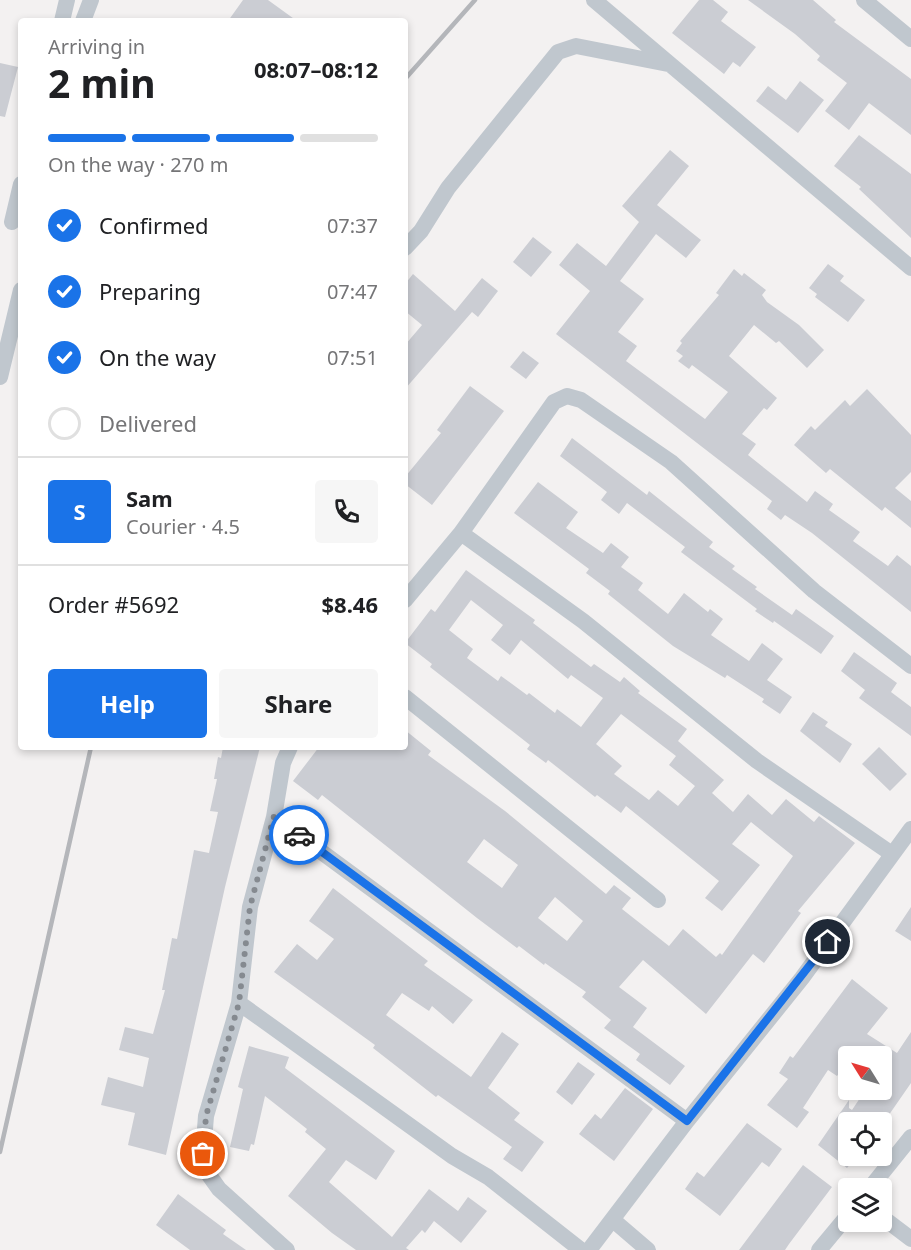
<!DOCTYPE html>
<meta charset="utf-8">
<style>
:root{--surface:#fff;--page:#f6f6f6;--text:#202124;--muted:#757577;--line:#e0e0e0;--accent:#1a73e8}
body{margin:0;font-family:"Noto Sans",sans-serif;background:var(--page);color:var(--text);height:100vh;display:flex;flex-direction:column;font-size:22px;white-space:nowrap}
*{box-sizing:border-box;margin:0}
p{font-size:20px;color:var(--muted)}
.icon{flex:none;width:33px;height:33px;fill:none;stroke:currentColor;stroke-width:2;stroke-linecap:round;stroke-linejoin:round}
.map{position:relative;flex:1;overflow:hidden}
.side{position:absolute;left:18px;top:18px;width:390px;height:732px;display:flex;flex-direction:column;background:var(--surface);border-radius:6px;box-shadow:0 3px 9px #0003}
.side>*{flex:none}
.needle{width:39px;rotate:307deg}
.buttons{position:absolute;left:838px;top:1046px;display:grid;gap:12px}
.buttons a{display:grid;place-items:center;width:54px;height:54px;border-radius:6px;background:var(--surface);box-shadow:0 3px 9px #0003;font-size:30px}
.pin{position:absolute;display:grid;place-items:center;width:51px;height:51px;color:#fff;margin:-26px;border:3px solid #fff;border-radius:50%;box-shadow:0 2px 6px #0007}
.courier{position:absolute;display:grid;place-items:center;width:60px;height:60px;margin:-30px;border:4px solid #1a73e8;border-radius:50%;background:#fff;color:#222;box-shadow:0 2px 8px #0007}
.summary em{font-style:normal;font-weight:700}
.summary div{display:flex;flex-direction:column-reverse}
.summary{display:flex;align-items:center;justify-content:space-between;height:102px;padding:0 30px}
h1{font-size:39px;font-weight:700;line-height:45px}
.bar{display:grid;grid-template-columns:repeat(4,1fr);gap:9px 6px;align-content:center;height:72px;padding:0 30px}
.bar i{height:8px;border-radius:4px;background:var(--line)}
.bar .active{background:var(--accent)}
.bar p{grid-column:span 4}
.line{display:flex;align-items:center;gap:15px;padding:0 30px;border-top:2px solid var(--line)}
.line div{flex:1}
.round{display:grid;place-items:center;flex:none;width:63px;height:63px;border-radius:6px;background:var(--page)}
ol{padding:0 30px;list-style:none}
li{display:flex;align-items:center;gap:18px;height:66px}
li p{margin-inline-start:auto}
li .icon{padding:6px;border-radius:50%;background:var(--accent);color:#fff;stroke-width:4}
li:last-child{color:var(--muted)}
li i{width:33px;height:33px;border:3px solid var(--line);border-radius:50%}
.cta{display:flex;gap:12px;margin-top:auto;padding:12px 30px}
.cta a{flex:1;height:69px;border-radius:6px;background:var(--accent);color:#fff;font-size:24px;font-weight:700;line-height:69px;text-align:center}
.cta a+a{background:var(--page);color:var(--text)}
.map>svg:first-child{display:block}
</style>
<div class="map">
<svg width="911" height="1250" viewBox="0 0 911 1250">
<rect width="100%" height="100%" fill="#f3f1f1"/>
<path fill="#cbcdd3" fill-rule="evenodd" d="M243 0H268L297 21H228Z
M699 0H713L728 12 721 21 756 47 740 67 733 62 724 74 672 33Z
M748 0H813L836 20 834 22 911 79V135L869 103 849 130 825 111 847 83 817 60 820 56 795 34Z
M0 63 18 67 5 117 0 116Z
M800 81 824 100 798 133 756 101 768 86 786 100Z
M859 135 911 174V238L859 189 861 187 834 166Z
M670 150 689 166 657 205 701 240 686 258 656 234 620 281 644 299 618 332 637 346 626 361 705 419 728 392 692 365 689 369 678 361 683 356 676 351 682 343 680 341 719 295 716 293 734 269 742 276 744 273 766 290 762 295 767 302 799 325 824 350 807 368 779 341 776 343 754 325 729 356 777 398 767 410 764 408 742 434 756 444 748 455 807 502 815 491 833 504 829 510 860 532 853 541 888 566 897 555 911 566V612L812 533 785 515 781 520 767 509 772 501 556 334 590 291 559 265 577 243 606 266 639 222 622 206Z
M533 237 552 252 531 277 513 262Z
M828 264 844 276 840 281 865 300 848 322 815 297 817 294 809 288Z
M413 274 455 311 482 278 498 291 478 317 472 312 405 389V345L422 325 405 311V284Z
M523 351 539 363 526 379 510 367Z
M470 386 504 411 432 505 405 484V477L441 433 437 430Z
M867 389 911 435V472L895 488 911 501V528L885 507 882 511 830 469 826 473 794 445 811 426 815 430 845 400 850 406Z
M572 438 647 495 649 491 713 542 709 547 735 566 732 569 757 587 755 589 792 615 796 609 834 636 821 654 774 621 773 623 755 611 757 609 681 552 685 547 627 503 619 514 601 500 607 492 560 456Z
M538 482 578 512 566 528 603 553 611 543 629 557 621 567 643 583 638 590 668 614 684 593 708 612 710 609 723 619 711 635 749 661 762 643 783 659 767 680 792 697 780 714 762 702 764 699 727 675 725 678 673 646 608 594 610 591 586 573 589 569 514 513Z
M466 570 535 620 533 623 591 667 594 664 620 682 624 677 640 691 638 693 687 729 678 741 724 780 712 793 733 812 748 794 772 815 786 799 814 822 819 816 855 843 798 911 801 913 764 963 753 954 706 1014 643 960 619 987 647 1008 633 1027 685 1066 670 1085 636 1060 640 1054 604 1028 611 1020 582 997 586 992 545 963 544 965 519 946 517 948 477 918 322 795 318 800 293 781 319 747H405V730L431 751 428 755 505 811 606 894 614 885 631 898 622 909 669 946 683 929 716 957 720 953 722 955 793 856 751 822 732 844 760 865 722 911 705 898 719 881 626 806 621 813 597 795 595 797 548 760 546 763 527 749 530 745 430 667 432 664 405 643 431 609 435 612ZM471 600 503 625 491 640 510 655 521 640 568 679 571 675 603 698 581 727 557 709 555 713 529 693 527 695 501 676 498 681 467 658 473 649 449 630ZM621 714 676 756 669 765 695 786 678 806 658 790 649 800 614 774 622 766 596 744ZM484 839 518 865 502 888 467 862ZM555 897 583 921 567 941 538 918Z
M854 652 897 683 891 692 911 707V736L859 698 865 690 841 671Z
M813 712 828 722 825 726 852 744 840 763 800 731Z
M223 747H260L225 887 166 1155 128 1145 135 1113 101 1105 108 1077 143 1087 149 1058 119 1050 125 1027 153 1034 165 990H162L172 938 177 939 194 850 209 853 218 812 210 811 217 779H214L218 757 221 758Z
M879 747 907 774 890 791 862 764Z
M333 888 428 961 424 965 473 1000 453 1024 432 1006 429 1011 402 993 386 1015 471 1077 502 1032 519 1044 488 1088 520 1113 514 1120 544 1142 522 1172 503 1159 512 1147 438 1095 436 1097 373 1048 375 1045 274 972 297 944 317 960 334 939 309 921Z
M911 907V941L895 931Z
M852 979 888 1008 867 1034 897 1053 911 1032V1083L884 1122H849V1155L857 1156 847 1168 818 1145 849 1100V1108L852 1110 866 1089H882V1056H849V1060L837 1076 828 1070 803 1108 809 1112 797 1128 767 1105 788 1079 779 1073 790 1056 793 1058Z
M249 1046 289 1057 285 1068 395 1151 376 1180 346 1160 329 1182 392 1237 429 1189 458 1211 468 1197 487 1211 461 1243 434 1221 425 1233 422 1230 406 1248 409 1250H356L332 1233 288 1196 326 1149 305 1132 307 1129 265 1096 254 1145 251 1144 249 1151 230 1147 243 1089 238 1087Z
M578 1062 595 1074 572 1105 556 1092Z
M625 1088 653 1109 614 1161 579 1134 595 1114 601 1119Z
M747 1123 782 1149 769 1167 762 1162 720 1216 685 1189 697 1172 704 1177Z
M803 1165 832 1187 789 1244 785 1250H739Z
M178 1194 226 1230 223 1234 246 1250H190L156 1225Z"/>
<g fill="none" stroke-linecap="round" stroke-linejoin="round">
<path stroke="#c0c7ce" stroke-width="16" d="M594 0 911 268
M864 0 911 39
M62 21 67 0
M83 21 91 0
M12 222 21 184
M405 248 421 231 448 188 558 52 576 46 668 64
M0 377 21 290
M461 533 583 621 757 761 892 854
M405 600 461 533 554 402 567 396 581 400 671 462 814 591 911 666
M405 697 658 900
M274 817 687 1121
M239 1003 452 1156 488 1177 581 1250
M870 1188 911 1137
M882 1217 911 1239
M613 1220 648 1250
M287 1250 219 1189 209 1175 203 1154 206 1116 239 1003 250 907 274 817 283 763 290 747
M589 1250 687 1121 802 978 911 829
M819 1250 849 1214"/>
<path stroke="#b4b6ba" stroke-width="4.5" d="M405 79 475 0
M0 1152 91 747"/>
</g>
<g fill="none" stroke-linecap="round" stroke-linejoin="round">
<path stroke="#858a90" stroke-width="6" stroke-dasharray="0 10.8" d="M203 1154 206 1116 239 1003 250 907 274 816 299 835"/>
<path stroke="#1a73e8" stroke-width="8" d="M299 835 687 1121 828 942"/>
</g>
</svg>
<div class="buttons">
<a><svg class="needle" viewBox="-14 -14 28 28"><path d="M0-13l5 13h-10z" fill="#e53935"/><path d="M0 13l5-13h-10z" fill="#757577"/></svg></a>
<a><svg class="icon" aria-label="locate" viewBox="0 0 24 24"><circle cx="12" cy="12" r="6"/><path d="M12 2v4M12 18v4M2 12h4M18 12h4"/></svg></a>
<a><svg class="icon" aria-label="layers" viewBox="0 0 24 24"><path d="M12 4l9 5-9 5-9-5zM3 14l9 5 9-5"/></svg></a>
</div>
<div class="pin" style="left:203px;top:1154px;background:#ea580c"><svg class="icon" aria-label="bag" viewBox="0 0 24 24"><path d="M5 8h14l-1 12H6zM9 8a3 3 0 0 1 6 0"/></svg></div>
<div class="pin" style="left:828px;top:942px;background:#1f2937"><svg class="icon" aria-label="home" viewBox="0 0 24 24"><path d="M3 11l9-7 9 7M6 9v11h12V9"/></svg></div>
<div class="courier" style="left:299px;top:835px"><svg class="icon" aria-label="car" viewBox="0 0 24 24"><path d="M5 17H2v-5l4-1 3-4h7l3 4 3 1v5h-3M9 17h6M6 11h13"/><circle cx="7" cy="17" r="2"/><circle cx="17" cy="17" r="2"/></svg></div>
<section class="side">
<div class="summary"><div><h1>2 min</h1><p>Arriving in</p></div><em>08:07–08:12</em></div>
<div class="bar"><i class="active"></i><i class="active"></i><i class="active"></i><i></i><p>On the way · 270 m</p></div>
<ol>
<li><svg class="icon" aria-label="check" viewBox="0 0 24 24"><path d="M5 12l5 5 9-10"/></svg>Confirmed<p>07:37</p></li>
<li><svg class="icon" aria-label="check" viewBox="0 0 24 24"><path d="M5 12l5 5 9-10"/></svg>Preparing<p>07:47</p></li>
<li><svg class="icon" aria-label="check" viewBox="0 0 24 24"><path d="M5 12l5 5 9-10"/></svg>On the way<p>07:51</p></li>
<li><i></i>Delivered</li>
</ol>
<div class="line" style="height:108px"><b class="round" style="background:var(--accent);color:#fff">S</b><div><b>Sam</b><p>Courier · 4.5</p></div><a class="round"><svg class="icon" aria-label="phone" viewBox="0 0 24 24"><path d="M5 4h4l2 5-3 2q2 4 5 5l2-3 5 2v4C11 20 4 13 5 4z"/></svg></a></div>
<div class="line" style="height:78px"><div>Order #5692</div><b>$8.46</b></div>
<div class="cta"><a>Help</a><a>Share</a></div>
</section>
</div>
